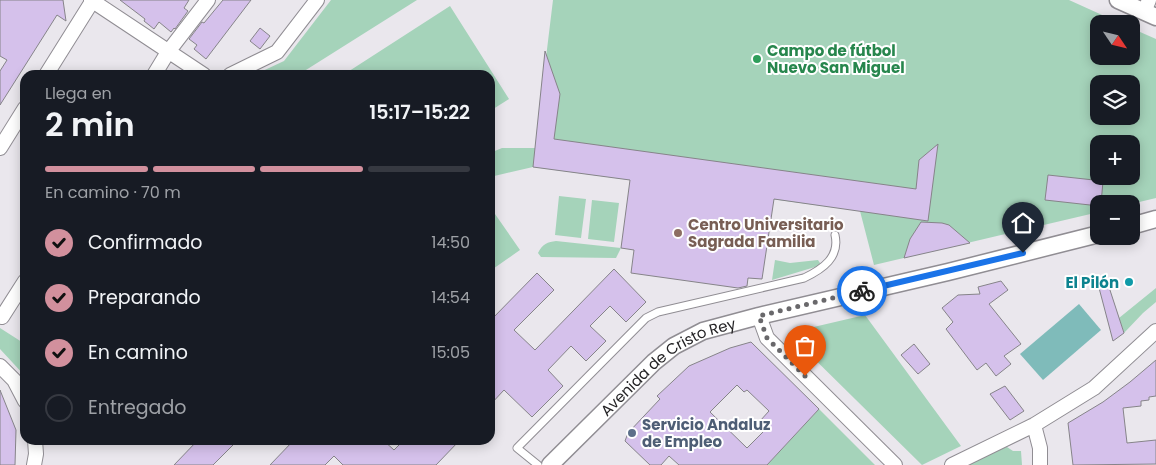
<!DOCTYPE html>
<html lang="es">
<meta charset="utf-8">
<style>
:root{--surface:#171b24;--page:#20242c;--text:#f1f3f6;--muted:#9ea1a6;--line:#363941;--accent:#d2909d}
body{margin:0;font-family:Poppins,sans-serif;background:var(--page);color:var(--text);height:100vh;display:flex;flex-direction:column;font-size:19px;white-space:nowrap}
*{box-sizing:border-box;margin:0}
p{font-size:16px;color:var(--muted)}
.icon{flex:none;width:28px;height:28px;fill:none;stroke:currentColor;stroke-width:2;stroke-linecap:round;stroke-linejoin:round}
.map{position:relative;flex:1;overflow:hidden}
.drawer{position:absolute;left:20px;top:70px;width:475px;height:375px;display:flex;flex-direction:column;background:var(--surface);border-radius:15px;box-shadow:0 2px 12px #0003}
.drawer>*{flex:none}
.needle{width:32px;rotate:125deg}
.tools{position:absolute;left:1090px;top:15px;display:grid;gap:10px}
.tools a{display:grid;place-items:center;width:50px;height:50px;border-radius:10px;background:var(--surface);box-shadow:0 2px 12px #0003;font-size:25px}
.pin{position:absolute;display:grid;place-items:center;width:42px;height:42px;color:#fff;margin:-51px -21px;border-radius:50% 50% 50% 0;rotate:-45deg;box-shadow:0 0 5px #0007}
.pin .icon{rotate:45deg}
.courier{position:absolute;display:grid;place-items:center;width:50px;height:50px;margin:-25px;border:4px solid #1a73e8;border-radius:50%;background:#fff;color:#222;box-shadow:0 1px 6px #0007}
.head em{font-style:normal;font-weight:600}
.head div{display:flex;flex-direction:column-reverse}
.head{display:flex;align-items:center;justify-content:space-between;height:85px;padding:0 25px}
h1{font-size:32px;font-weight:600;line-height:38px}
.bar{display:grid;grid-template-columns:repeat(4,1fr);gap:8px 5px;align-content:center;height:60px;padding:0 25px}
.bar i{height:6px;border-radius:4px;background:var(--line)}
.bar .active{background:var(--accent)}
.bar p{grid-column:span 4}
ol{padding:0 25px;list-style:none}
li{display:flex;align-items:center;gap:15px;height:55px}
li p{margin-inline-start:auto}
li .icon{padding:5px;border-radius:50%;background:var(--accent);color:#111;stroke-width:4}
li:last-child{color:var(--muted)}
li i{width:28px;height:28px;border:2px solid var(--line);border-radius:50%}
.map>svg:first-child{display:block}
</style>
<div class="map">
<svg width="1156" height="465" viewBox="0 0 1156 465">
<rect width="100%" height="100%" fill="#eae7ed"/>
<path fill="#a5d3ba" fill-rule="evenodd" d="M331 0H417L298 75H254L284 61Z
M553 0H1069L1122 24H1099V56H1131V28L1156 39V198L1131 204H1099V212L874 265 860 211 533 167 490 177V153L502 148H535ZM1099 84H1131V116H1099ZM1099 144H1131V176H1099Z
M450 6 509 99 490 111V75H343Z
M559 196 586 199 581 238 555 235Z
M592 200 619 203 614 242 588 239Z
M495 214 520 250 490 271V218Z
M556 241 621 248 616 258 541 257 538 253C542 244 548 242 556 241Z
M775 260 790 263 818 260 820 263 819 266 815 267 772 280Z
M1156 288V302L1143 313 1124 333 1119 318Z
M865 315 961 446 922 465 788 333Z
M0 328 25 344V376L0 349Z
M819 409 875 465H767Z
M1007 447 1013 451H1021L1022 465H968L998 449Z"/>
<path fill="#7fbbba" d="M1079 304 1101 330 1043 380 1020 354Z"/>
<path fill="#d5c1eb" stroke="#868489" fill-rule="evenodd" d="M0 0H63L66 21 57 15 0 105V71L7 60 0 56Z
M120 0H189L184 8 188 11 175 29 174 28 171 32 159 22 154 29 144 21 145 19Z
M223 0H251L206 59 194 49 197 45 189 39 202 22 204 23Z
M260 28 270 36 260 49 250 41Z
M545 51 560 94 554 139 916 189 919 160 938 144 928 221 774 199 762 279 748 278 747 286 738 288 631 273 634 250 621 248 630 180 533 167Z
M1048 175 1103 181 1101 204H1099V206L1045 200Z
M921 222 942 223 949 225 970 243 904 258 910 239Z
M614 269 646 302 626 322 610 306 590 326 606 341 586 361 571 346 548 370 563 386 532 417 504 390 490 405V321L537 273 554 290 514 330 535 350Z
M1001 281 1008 290 989 304 1021 344 1004 356 1011 364 996 376 986 363 977 370 946 329 953 322 942 308 958 295 980 294 978 287Z
M1107 281 1124 333 1113 341 1098 284Z
M751 342 819 409 767 465H679L669 456 661 465H650L625 441 628 433 660 399 657 396 689 366 730 348ZM737 385 744 392 747 390 769 411 760 421 767 428 747 448 710 412Z
M914 344 930 364 918 374 901 355Z
M1156 360V396L1149 397V400L1141 401V406L1123 408 1127 443 1156 440V464L1073 465 1068 423 1103 402 1130 382Z
M1005 386 1024 411 1010 420 990 394Z
M0 390 16 430 15 465H0Z
M198 440H238L213 465H174Z
M294 440H383L394 450 404 440H460L436 465H343L334 456 325 465H270Z"/>
<g fill="none" stroke-linecap="round" stroke-linejoin="round">
<g stroke="#908d93" stroke-width="9">
<path id="service" d="M538 465 517 448 646 318 658 312 804 278C823 269 840 257 835 235"/>
</g>
<g stroke="#908d93" stroke-width="16">
<path id="minor" d="M91 0 204 75
M1144 12 1149 0
M46 75 93 0
M154 75 168 52 208 0
M230 75 277 52 317 0
M0 148 25 108
M0 316 2 317 25 281
M759 316 767 338 895 465
M0 366 14 380 25 401
M1034 425 1040 448V465
M34 465 36 454 35 440
M952 465 1034 425 1094 388 1156 331"/>
</g>
<g stroke="#908d93" stroke-width="19">
<g id="tertiary">
<path d="M1118 0 1156 17"/>
<path d="M1131 226 1156 219"/>
<path id="s1" d="M550 465 654 362 674 346 703 331 759 316 948 272 1099 234"/>
</g>
</g>
<use href="#service" stroke="#fff" stroke-width="7"/>
<use href="#minor" stroke="#fff" stroke-width="14"/>
<use href="#tertiary" stroke="#fff" stroke-width="16"/>
</g>
<g fill="none" stroke-linecap="round" stroke-linejoin="round">
<path stroke="#69686b" stroke-width="5" stroke-dasharray="0 9" d="M805 376 767 338 759 316 862 291"/>
<path stroke="#1a73e8" stroke-width="6" d="M862 291 1023 253"/>
</g>
<circle fill="#2e9e5b" stroke="#fff" stroke-width="2" cx="757" cy="59" r="5"/>
<circle fill="#8d6e63" stroke="#fff" stroke-width="2" cx="678" cy="233" r="5"/>
<circle fill="#0f9aa8" stroke="#fff" stroke-width="2" cx="1129" cy="282" r="5"/>
<circle fill="#5c6f8a" stroke="#fff" stroke-width="2" cx="632" cy="433" r="5"/>
<g text-anchor="middle" dominant-baseline="central" stroke-width="4" stroke-linejoin="round" paint-order="stroke">
<g font-size="15" font-weight="bold" fill="#27864d" stroke="#fff" text-anchor="start">
<text x="767" y="50">Campo de fútbol<tspan x="767" dy="17">Nuevo San Miguel</tspan></text>
</g>
<g font-size="15" font-weight="bold" fill="#785e54" stroke="#fff" text-anchor="start">
<text x="688" y="224">Centro Universitario<tspan x="688" dy="17">Sagrada Familia</tspan></text>
</g>
<g font-size="15" font-weight="bold" fill="#0d838f" stroke="#fff" text-anchor="end">
<text x="1119" y="282">El Pilón</text>
</g>
<g font-size="15" fill="#242325" stroke="#fff">
<text stroke="none"><textPath href="#s1" startOffset="156">Avenida de Cristo Rey</textPath></text>
</g>
<g font-size="15" font-weight="bold" fill="#4e5e75" stroke="#fff" text-anchor="start">
<text x="642" y="424">Servicio Andaluz<tspan x="642" dy="17">de Empleo</tspan></text>
</g>
</g>
</svg>
<div class="tools">
<a><svg class="needle" viewBox="-14 -14 28 28"><path d="M0-13l5 13h-10z" fill="#e53935"/><path d="M0 13l5-13h-10z" fill="#9ea1a6"/></svg></a>
<a><svg class="icon" aria-label="layers" viewBox="0 0 24 24"><path d="M12 4l9 5-9 5-9-5zM3 14l9 5 9-5"/></svg></a>
<a>+</a>
<a>−</a>
</div>
<div class="pin" style="left:805px;top:376px;background:#ea580c"><svg class="icon" aria-label="bag" viewBox="0 0 24 24"><path d="M5 8h14l-1 12H6zM9 8a3 3 0 0 1 6 0"/></svg></div>
<div class="pin" style="left:1023px;top:253px;background:#1f2937"><svg class="icon" aria-label="home" viewBox="0 0 24 24"><path d="M3 11l9-7 9 7M6 9v11h12V9"/></svg></div>
<div class="courier" style="left:862px;top:291px"><svg class="icon" aria-label="bike" viewBox="0 0 24 24"><circle cx="6" cy="16" r="4"/><circle cx="18" cy="16" r="4"/><path d="M6 16l4-8h5l3 8M10 8l3 8H6M13 5h3"/></svg></div>
<section class="drawer">
<div class="head"><div><h1>2 min</h1><p>Llega en</p></div><em>15:17–15:22</em></div>
<div class="bar"><i class="active"></i><i class="active"></i><i class="active"></i><i></i><p>En camino · 70 m</p></div>
<ol>
<li><svg class="icon" aria-label="check" viewBox="0 0 24 24"><path d="M5 12l5 5 9-10"/></svg>Confirmado<p>14:50</p></li>
<li><svg class="icon" aria-label="check" viewBox="0 0 24 24"><path d="M5 12l5 5 9-10"/></svg>Preparando<p>14:54</p></li>
<li><svg class="icon" aria-label="check" viewBox="0 0 24 24"><path d="M5 12l5 5 9-10"/></svg>En camino<p>15:05</p></li>
<li><i></i>Entregado</li>
</ol>
</section>
</div>
